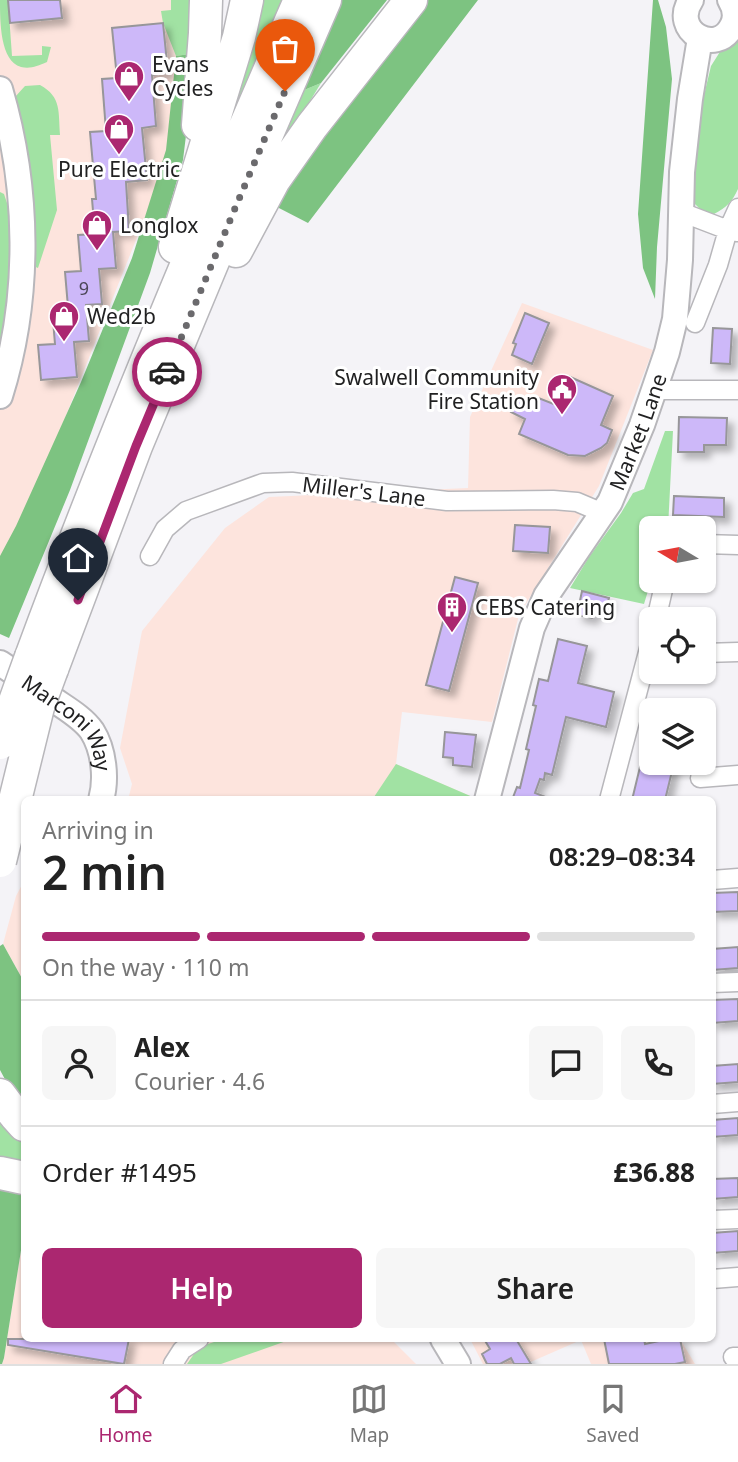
<!DOCTYPE html>
<meta charset="utf-8">
<style>
:root{--surface:#fff;--page:#f6f6f6;--text:#222;--muted:#767676;--line:#e0e0e0;--accent:#ab2770}
body{margin:0;font-family:"Noto Sans",sans-serif;background:var(--page);color:var(--text);height:100vh;display:flex;flex-direction:column;font-size:26px;white-space:nowrap}
*{box-sizing:border-box;margin:0}
p{font-size:23px;color:var(--muted)}
.icon{flex:none;width:38px;height:38px;fill:none;stroke:currentColor;stroke-width:2;stroke-linecap:round;stroke-linejoin:round}
.map{position:relative;flex:1;overflow:hidden}
.drawer{position:absolute;left:21px;top:796px;width:695px;height:546px;display:flex;flex-direction:column;background:var(--surface);border-radius:10px;box-shadow:0 2px 5px #0004}
.drawer>*{flex:none}
.needle{width:46px;rotate:280deg}
.fabs{position:absolute;left:639px;top:516px;display:grid;gap:14px}
.fabs a{display:grid;place-items:center;width:77px;height:77px;border-radius:10px;background:var(--surface);box-shadow:0 2px 5px #0004;font-size:35px}
.pin{position:absolute;display:grid;place-items:center;width:60px;height:60px;color:#fff;margin:-72px -30px;border-radius:50% 50% 50% 0;rotate:-45deg;box-shadow:0 0 7px #0007}
.pin .icon{rotate:45deg}
.courier{position:absolute;display:grid;place-items:center;width:70px;height:70px;margin:-35px;border:5px solid #ab2770;border-radius:50%;background:#fff;color:#222;box-shadow:0 2px 9px #0007}
.headline em{font-style:normal;font-weight:600}
.headline div{display:flex;flex-direction:column-reverse}
.headline{display:flex;align-items:center;justify-content:space-between;height:119px;padding:0 21px}
h1{font-size:46px;font-weight:600;line-height:52px}
.bar{display:grid;grid-template-columns:repeat(4,1fr);gap:10px 7px;align-content:center;height:84px;padding:0 21px}
.bar i{height:9px;border-radius:5px;background:var(--line)}
.bar .current{background:var(--accent)}
.bar p{grid-column:span 4}
.line{display:flex;align-items:center;gap:18px;padding:0 21px;border-top:2px solid var(--line)}
.line div{flex:1}
.round{display:grid;place-items:center;flex:none;width:74px;height:74px;border-radius:10px;background:var(--page)}
.button{display:flex;gap:14px;margin-top:auto;padding:14px 21px}
.button a{flex:1;height:80px;border-radius:10px;background:var(--accent);color:#fff;font-size:28px;font-weight:600;line-height:80px;text-align:center}
.button a+a{background:var(--page);color:var(--text)}
.menu{display:flex;justify-content:space-around;align-items:center;height:98px;border-top:2px solid var(--line);background:var(--surface);font-size:19px;color:var(--muted)}
.menu a{display:grid;justify-items:center;gap:4px}
.menu .current{color:var(--accent)}
.map>svg:first-child{display:block}
</style>
<div class="map">
<svg width="738" height="1364" viewBox="0 0 738 1364">
<defs>
<filter id="shadow"><feDropShadow dx="6" dy="6" stdDeviation="3.5" flood-color="#0004"/></filter>
</defs>
<rect width="100%" height="100%" fill="#f4f3f7"/>
<path fill="#fde4dd" d="M0 0H187L173 147 0 581Z
M522 303 653 350 599 486 519 615 492 722 402 712 396 764 475 798 474 800H128L132 784 120 748 142 631 225 528 269 497 468 488 470 417Z
M24 881V982L3 944 16 896Z
M24 1243V1339H391L416 1364H2L4 1358 22 1244Z
M470 1339H680L695 1364H591L581 1340 526 1364H483Z"/>
<path fill="#a1e2a3" d="M0 0H8L12 56 42 55V46L51 47 47 62C37 66 31 69 21 67 0 61 0 22 0 0Z
M171 0H197L196 53 176 56 163 23 161 11 171 10Z
M258 0H286L211 170Z
M738 34V189C732 202 727 207 714 214L701 210 692 201 691 182 700 112 711 66 723 47Z
M321 83 285 142 256 196 297 93Z
M40 85C62 97 58 112 60 135H50L57 210 38 268 31 265 33 201 15 97 25 86Z
M0 192 4 194 10 212 8 298 0 342Z
M665 431H673L668 528H651V581L644 604 570 588 589 557 621 513 633 493 644 489Z
M396 764 475 798 474 800H372Z
M0 1110 24 1136V1171L0 1165Z
M223 1339H292L221 1364H187L199 1347Z"/>
<path fill="#7dc381" d="M340 0H387L321 83 297 93Z
M426 0H478L308 223 277 207 340 106Z
M653 0H658L666 27 672 79 657 247 655 299 643 268 638 214Z
M196 53 183 160 150 273 70 490 9 638 0 634V556L16 526 81 382 132 258 166 150 176 56Z
M3 944 24 982V1107L15 1098 0 1070V946Z
M0 1188 24 1193V1243L22 1244 4 1358 2 1364H0Z"/>
<path fill="#cdb8f9" stroke="#979699" stroke-width="2" filter="url(#shadow)" d="M8 0H60L62 18 10 23Z
M163 23 168 73 152 75 156 126 142 128 147 180 126 182 129 231 113 232 116 268 99 269 102 304 86 305 89 341 74 342 77 377 41 380 38 345 55 344 52 308 68 307 65 272 81 271 78 235 95 234 92 199H96L90 132 106 131 102 79 117 78 112 28Z
M525 313 549 323 532 364 512 355 516 344 513 343Z
M713 328 732 329 730 364 711 363Z
M568 376 613 396 601 425 612 430 607 443 601 448 585 456 568 455 519 434 525 419 511 412 518 397 533 403 536 397 556 405Z
M679 417 727 418 726 445H704V452H678Z
M674 496 724 498V517L673 515Z
M515 525 550 527 548 553 513 551Z
M455 577 478 583 449 691 426 685Z
M582 591 609 598 605 612 594 609 592 618 577 615Z
M558 639 587 646 578 683 614 692 606 727 566 717 552 775 545 773 544 780 540 779 535 793 548 798V800H512L517 787 520 788 529 750 526 749 536 706 533 705 539 679 548 681Z
M445 732 476 735 472 767 453 765V758L443 757Z
M647 738 651 739V763H674L665 800H632Z
M738 892V911L712 912V893Z
M738 947V968L712 970V949Z
M738 999V1021L712 1023V1000Z
M738 1064V1082L712 1084V1066Z
M738 1118V1135L712 1137V1120Z
M738 1178V1197L712 1199V1179Z
M738 1231V1251L712 1253V1233Z
M8 1339H129L124 1364 8 1345Z
M484 1339H516L531 1364H514L511 1358 500 1364H487L482 1354 490 1349Z
M604 1339H644L645 1344 668 1339H680L685 1362 675 1364H609Z"/>
<g fill="none" stroke-linecap="round" stroke-linejoin="round">
<g stroke="#b8b7bb" stroke-width="21">
<path id="street" d="M681 212 728 230 737 232
M695 323 718 265 728 230 738 208
M655 390H738
M704 544 738 545
M150 556 165 529 186 511 263 483 292 482 447 501 553 500 577 502 603 513
M656 620 665 581
M704 653 738 652
M700 778 738 775
M609 800 651 641
M712 880 738 878
M712 983 738 982
M712 1104 738 1102
M712 1220 738 1219
M712 1279 738 1277
M733 1357H738
M173 1364 182 1350 199 1339"/>
</g>
<g stroke="#b8b7bb" stroke-width="28">
<g id="secondary">
<path d="M691 0C670 31 717 57 732 26 737 17 735 8 730 0"/>
<path d="M0 89C29 188 31 297 0 396"/>
<path id="s1" d="M0 663C18 675 36 688 54 700 67 709 83 718 92 731 104 750 107 779 101 800"/>
<path id="s2" d="M487 800 532 628 546 596 610 502 642 425 667 352 675 319 680 260 682 172 690 99 700 38"/>
<path d="M443 1339 458 1364"/>
</g>
</g>
<g stroke="#b8b7bb" stroke-width="35">
<path id="highway" d="M198 125 205 33 206 0
M175 247 239 37 247 0
M236 251 274 180 312 126 411 0
M31 657C113 435 205 217 300 0
M52 669 136 446 236 206 325 0
M0 1095 15 1115 24 1125
M0 1173 24 1178"/>
</g>
<use href="#street" stroke="#fff" stroke-width="18"/>
<use href="#secondary" stroke="#fff" stroke-width="24"/>
<use href="#highway" stroke="#fff" stroke-width="32"/>
<g stroke="#b8b7bb" stroke-width="35" stroke-linecap="butt">
<path id="highway-bridge" d="M0 743 31 657
M0 861 38 707 52 669"/>
</g>
<use href="#highway-bridge" stroke="#fff" stroke-width="32"/>
</g>
<g fill="none" stroke-linecap="round" stroke-linejoin="round">
<path stroke="#6b6a6d" stroke-width="7" stroke-dasharray="0 12.6" d="M167 372 236 206 285 91"/>
<path stroke="#ab2770" stroke-width="9" d="M78 600 136 446 167 372"/>
</g>
<defs>
<g id="shop-pin" transform="scale(1.575)"><path d="M0 17L-7.5 6A9.5 9.5 0 1 1 7.5 6Z" fill="#ab2770" stroke="#fff"/><path d="M-5-2.5h2.3a2.7 3.5 0 0 1 5.4 0H5L5.5 6h-11ZM-1.5-2.5h3a1.5 2.3 0 0 0-3 0Z" fill="#fff"/></g>
<g id="civic-pin" transform="scale(1.575)"><path d="M0 17L-7.5 6A9.5 9.5 0 1 1 7.5 6Z" fill="#ab2770" stroke="#fff"/><path d="M-.6-6.5H3V-4.5H.6V-3L4-1V1h2V6H-6V1h2V-1L-.6-3ZM-1.2 2.5V6h2.4V2.5Z" fill="#fff"/></g>
<g id="building-pin" transform="scale(1.575)"><path d="M0 17L-7.5 6A9.5 9.5 0 1 1 7.5 6Z" fill="#ab2770" stroke="#fff"/><path d="M-4-6H4V6H1V3H-1V6H-4ZM-2.5-4.3h1.7v1.8h-1.7ZM.8-4.3h1.7v1.8H.8ZM-2.5-1h1.7V.8h-1.7ZM.8-1h1.7V.8H.8Z" fill="#fff"/></g>
</defs>
<g fill-rule="evenodd">
<use href="#shop-pin" x="129" y="76"/>
<use href="#shop-pin" x="119" y="129"/>
<use href="#shop-pin" x="97" y="225"/>
<use href="#shop-pin" x="64" y="316"/>
<use href="#civic-pin" x="562" y="389"/>
<use href="#building-pin" x="452" y="607"/>
</g>
<g text-anchor="middle" dominant-baseline="central" stroke-width="6" stroke-linejoin="round" paint-order="stroke">
<g font-size="18" fill="#4c4758">
<text x="84" y="288">9</text>
</g>
<g font-size="21" fill="#212122" stroke="#fff" text-anchor="start">
<text x="152" y="64">Evans<tspan x="152" dy="24">Cycles</tspan></text>
<text x="119" y="169" text-anchor="middle">Pure Electric</text>
<text x="120" y="225">Longlox</text>
<text x="87" y="316">Wed2b</text>
<text x="539" y="377" text-anchor="end">Swalwell Community<tspan x="539" dy="24">Fire Station</tspan></text>
<text x="475" y="607">CEBS Catering</text>
</g>
<g font-size="21" fill="#212122" stroke="#fff">
<text stroke="none"><textPath href="#s2" startOffset="402">Market Lane</textPath></text>
<text transform="translate(364 491) rotate(7)">Miller's Lane</text>
<text stroke="none"><textPath href="#s1" startOffset="93">Marconi Way</textPath></text>
</g>
</g>
</svg>
<div class="fabs">
<a><svg class="needle" viewBox="-14 -14 28 28"><path d="M0-13l5 13h-10z" fill="#e53935"/><path d="M0 13l5-13h-10z" fill="#767676"/></svg></a>
<a><svg class="icon" aria-label="locate" viewBox="0 0 24 24"><circle cx="12" cy="12" r="6"/><path d="M12 2v4M12 18v4M2 12h4M18 12h4"/></svg></a>
<a><svg class="icon" aria-label="layers" viewBox="0 0 24 24"><path d="M12 4l9 5-9 5-9-5zM3 14l9 5 9-5"/></svg></a>
</div>
<div class="pin" style="left:285px;top:91px;background:#ea580c"><svg class="icon" aria-label="bag" viewBox="0 0 24 24"><path d="M5 8h14l-1 12H6zM9 8a3 3 0 0 1 6 0"/></svg></div>
<div class="pin" style="left:78px;top:600px;background:#1f2937"><svg class="icon" aria-label="home" viewBox="0 0 24 24"><path d="M3 11l9-7 9 7M6 9v11h12V9"/></svg></div>
<div class="courier" style="left:167px;top:372px"><svg class="icon" aria-label="car" viewBox="0 0 24 24"><path d="M5 17H2v-5l4-1 3-4h7l3 4 3 1v5h-3M9 17h6M6 11h13"/><circle cx="7" cy="17" r="2"/><circle cx="17" cy="17" r="2"/></svg></div>
<section class="drawer">
<div class="headline"><div><h1>2 min</h1><p>Arriving in</p></div><em>08:29–08:34</em></div>
<div class="bar"><i class="current"></i><i class="current"></i><i class="current"></i><i></i><p>On the way · 110 m</p></div>
<div class="line" style="height:126px"><a class="round"><svg class="icon" aria-label="person" viewBox="0 0 24 24"><circle cx="12" cy="8" r="4"/><path d="M4 21q1-7 8-7t8 7"/></svg></a><div><b>Alex</b><p>Courier · 4.6</p></div><a class="round"><svg class="icon" aria-label="chat" viewBox="0 0 24 24"><path d="M4 5h16v11H9l-5 4z"/></svg></a><a class="round"><svg class="icon" aria-label="phone" viewBox="0 0 24 24"><path d="M5 4h4l2 5-3 2q2 4 5 5l2-3 5 2v4C11 20 4 13 5 4z"/></svg></a></div>
<div class="line" style="height:91px"><div>Order #1495</div><b>£36.88</b></div>
<div class="button"><a>Help</a><a>Share</a></div>
</section>
</div>
<nav class="menu">
<a class="current"><svg class="icon" aria-label="home" viewBox="0 0 24 24"><path d="M3 11l9-7 9 7M6 9v11h12V9"/></svg>Home</a>
<a><svg class="icon" aria-label="map" viewBox="0 0 24 24"><path d="M3 6l6-2 6 2 6-2v14l-6 2-6-2-6 2zM9 4v14M15 6v14"/></svg>Map</a>
<a><svg class="icon" aria-label="saved" viewBox="0 0 24 24"><path d="M7 4h10v16l-5-4-5 4z"/></svg>Saved</a>
</nav>
